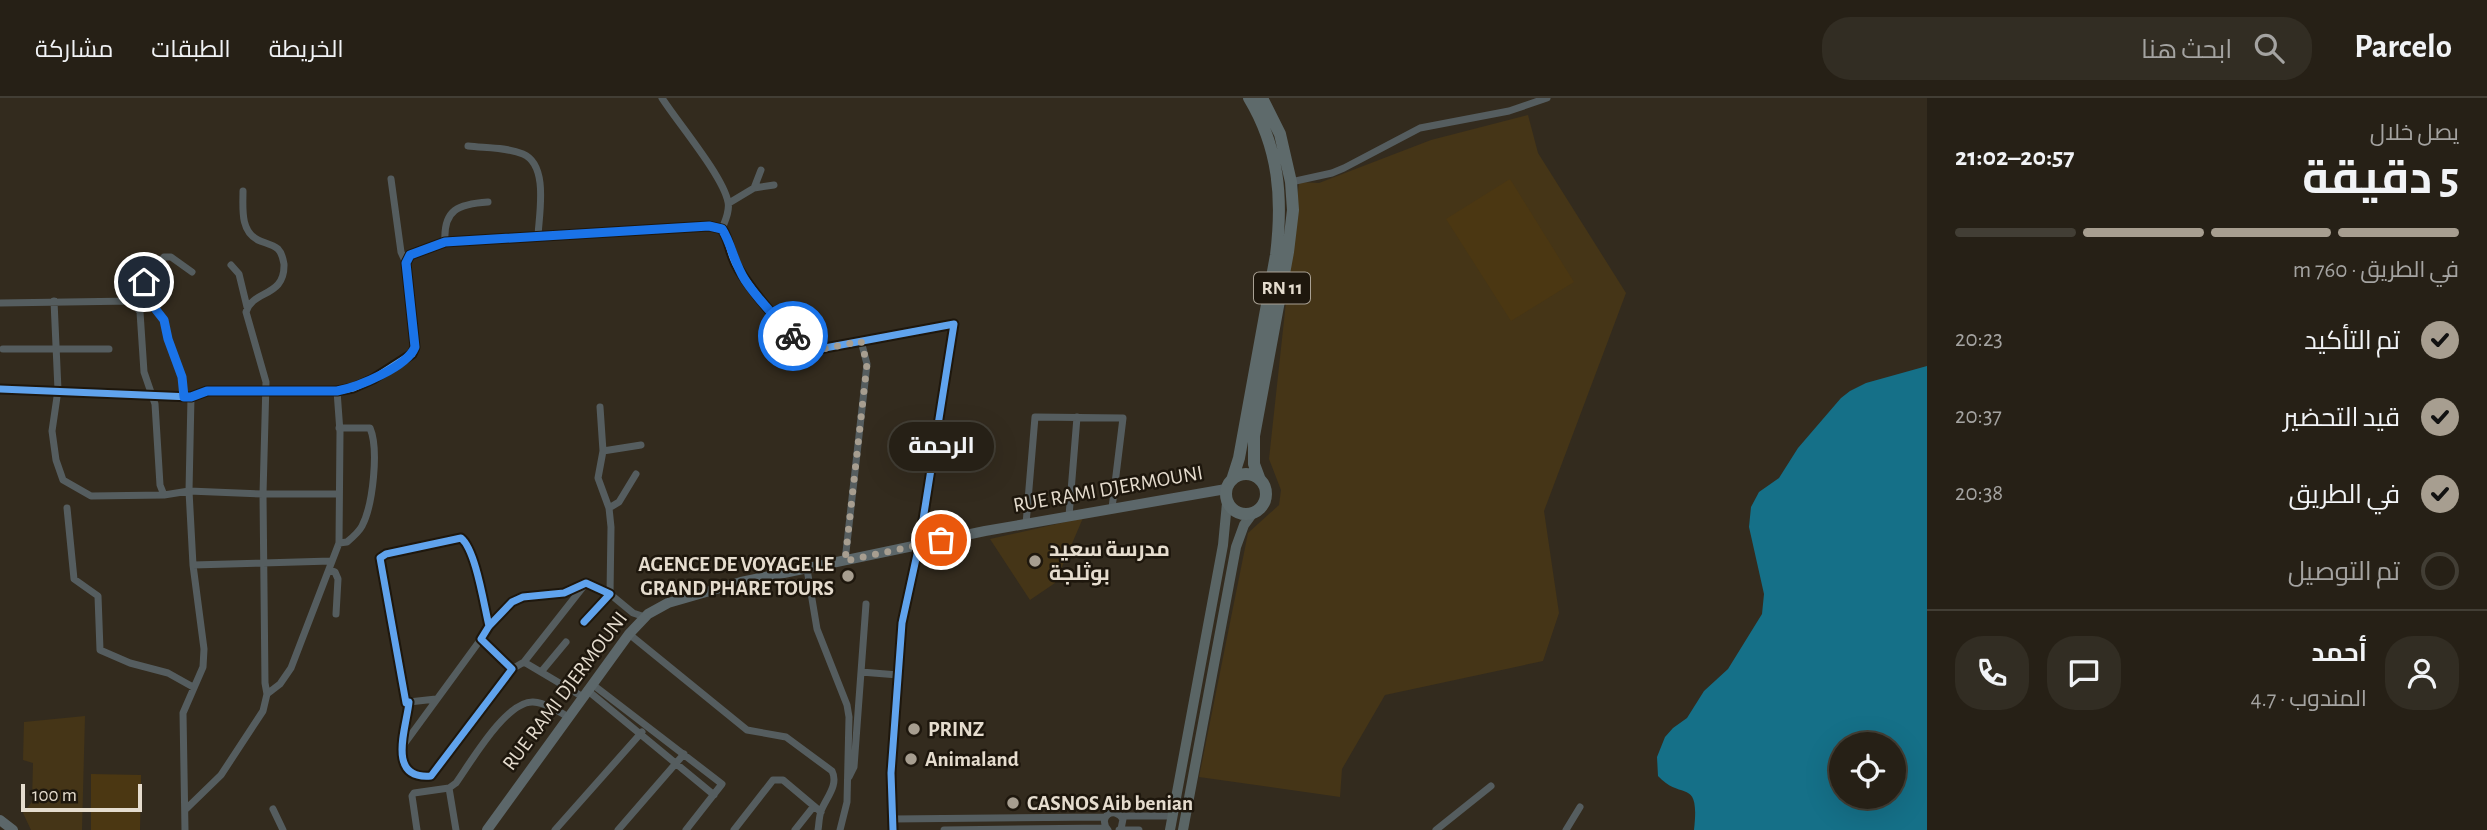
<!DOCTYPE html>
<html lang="ar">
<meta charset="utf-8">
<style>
:root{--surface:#262016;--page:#322d23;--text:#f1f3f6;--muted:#a4a3a1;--line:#423e35;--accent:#a79e90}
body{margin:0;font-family:"Alegreya Sans",Cairo,sans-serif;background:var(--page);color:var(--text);direction:rtl;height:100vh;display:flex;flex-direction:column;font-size:26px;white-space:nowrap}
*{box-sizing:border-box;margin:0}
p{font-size:23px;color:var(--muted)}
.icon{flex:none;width:38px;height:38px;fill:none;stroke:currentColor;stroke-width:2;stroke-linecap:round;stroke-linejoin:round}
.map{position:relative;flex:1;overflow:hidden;direction:ltr}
.drawer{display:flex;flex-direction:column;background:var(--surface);width:560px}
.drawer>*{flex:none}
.controls{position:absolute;left:1829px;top:634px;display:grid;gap:14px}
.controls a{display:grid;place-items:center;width:77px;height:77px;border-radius:50%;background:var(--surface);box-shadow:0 7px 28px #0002,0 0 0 2px var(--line);font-size:35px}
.scale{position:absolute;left:21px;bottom:18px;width:121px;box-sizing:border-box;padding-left:7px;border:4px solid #e5dcce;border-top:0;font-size:19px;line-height:24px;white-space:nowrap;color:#e5dcce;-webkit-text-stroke:5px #1e170d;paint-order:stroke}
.pin{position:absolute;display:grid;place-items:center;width:60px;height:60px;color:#fff;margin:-30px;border:4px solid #fff;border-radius:50%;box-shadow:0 2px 7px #0007}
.courier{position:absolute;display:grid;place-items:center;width:70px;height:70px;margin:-35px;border:5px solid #1a73e8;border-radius:50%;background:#fff;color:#222;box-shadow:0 2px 9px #0007}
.bubble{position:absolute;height:49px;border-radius:24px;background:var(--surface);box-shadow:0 7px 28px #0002,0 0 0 2px var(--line);font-size:23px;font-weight:700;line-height:49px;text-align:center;direction:rtl}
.overview em{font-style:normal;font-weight:700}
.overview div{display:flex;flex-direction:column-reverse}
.overview{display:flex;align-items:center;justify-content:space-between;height:119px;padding:0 28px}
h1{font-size:46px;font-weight:700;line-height:52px}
.bar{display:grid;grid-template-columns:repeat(4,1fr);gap:10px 7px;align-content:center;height:84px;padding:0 28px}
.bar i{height:9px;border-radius:5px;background:var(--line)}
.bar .current{background:var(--accent)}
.bar p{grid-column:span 4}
.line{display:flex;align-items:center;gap:18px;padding:0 28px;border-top:2px solid var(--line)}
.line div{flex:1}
.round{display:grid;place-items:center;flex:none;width:74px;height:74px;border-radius:28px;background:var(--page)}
ol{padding:0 28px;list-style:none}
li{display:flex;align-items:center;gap:21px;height:77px}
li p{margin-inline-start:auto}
li .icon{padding:7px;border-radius:50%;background:var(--accent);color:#111;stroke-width:4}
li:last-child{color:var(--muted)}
li i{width:38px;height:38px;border:4px solid var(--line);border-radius:50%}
header{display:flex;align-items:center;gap:42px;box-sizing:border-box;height:98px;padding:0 35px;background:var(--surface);border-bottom:2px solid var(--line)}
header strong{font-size:33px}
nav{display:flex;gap:38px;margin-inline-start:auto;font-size:24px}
.search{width:490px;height:63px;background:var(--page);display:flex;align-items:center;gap:18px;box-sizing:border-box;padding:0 24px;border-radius:28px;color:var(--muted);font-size:26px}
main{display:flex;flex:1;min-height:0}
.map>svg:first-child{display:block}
</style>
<header>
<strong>Parcelo</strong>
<div class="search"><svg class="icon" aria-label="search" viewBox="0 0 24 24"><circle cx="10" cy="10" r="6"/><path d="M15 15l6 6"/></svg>ابحث هنا</div>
<nav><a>الخريطة</a><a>الطبقات</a><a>مشاركة</a></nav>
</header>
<main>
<section class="drawer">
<div class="overview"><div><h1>5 دقيقة</h1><p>يصل خلال</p></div><em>20:57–21:02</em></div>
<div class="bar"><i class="current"></i><i class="current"></i><i class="current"></i><i></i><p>في الطريق · 760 m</p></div>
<ol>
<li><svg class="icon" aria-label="check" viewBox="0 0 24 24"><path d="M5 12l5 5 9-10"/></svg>تم التأكيد<p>20:23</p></li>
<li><svg class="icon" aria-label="check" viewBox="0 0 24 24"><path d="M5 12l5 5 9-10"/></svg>قيد التحضير<p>20:37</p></li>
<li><svg class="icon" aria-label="check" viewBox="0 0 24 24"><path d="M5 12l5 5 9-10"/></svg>في الطريق<p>20:38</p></li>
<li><i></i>تم التوصيل</li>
</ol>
<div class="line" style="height:126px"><a class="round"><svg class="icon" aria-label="person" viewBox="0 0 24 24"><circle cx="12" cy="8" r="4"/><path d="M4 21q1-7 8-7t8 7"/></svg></a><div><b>أحمد</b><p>المندوب · 4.7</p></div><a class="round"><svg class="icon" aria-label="chat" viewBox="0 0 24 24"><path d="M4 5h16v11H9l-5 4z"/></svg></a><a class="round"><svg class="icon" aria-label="phone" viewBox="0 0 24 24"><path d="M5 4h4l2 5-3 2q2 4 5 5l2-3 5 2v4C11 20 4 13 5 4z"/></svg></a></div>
</section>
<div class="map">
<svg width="1927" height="732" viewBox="0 0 1927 732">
<rect width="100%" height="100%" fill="#332b1e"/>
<path fill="#453517" d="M1528 17 1538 55 1626 195 1544 413 1559 515 1543 563 1385 597 1342 671 1340 699 1199 679 1248 435 1279 407 1281 392 1269 361 1299 84 1319 85 1431 42Z
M1083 420 1055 485 1030 502 990 441Z
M85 618 82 732H31L23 715 32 704 33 665 23 662 24 624Z"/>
<path fill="#4b3712" d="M1510 81 1574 184 1511 223 1446 121Z
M91 676 141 677 140 732H91Z"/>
<path fill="#157088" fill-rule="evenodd" d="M1927 268V732H1694C1700 678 1682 704 1658 678L1657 659 1665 639 1673 630 1687 620 1704 593 1728 571 1762 516 1764 496 1749 429 1751 409 1759 394 1779 380 1798 350 1841 300 1850 293 1866 285ZM1841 646H1894V698H1841Z"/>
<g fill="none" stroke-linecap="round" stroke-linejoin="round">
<path stroke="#555d5f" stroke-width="7" d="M662 0C678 25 723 78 728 104 730 113 725 123 722 131
M468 48C485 50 506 49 523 56 549 67 539 116 538 138
M391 81 401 154 406 165
M1291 84 1332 75 1344 70 1420 30 1509 13 1547 0
M754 90 761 72
M729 105 754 90 774 87
M445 144C443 111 459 106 488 104
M231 167 239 176 247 209
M54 203 58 292 52 333 56 362 63 382 91 398 164 397
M0 205 133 203 140 214 144 274 155 306 160 387 164 397 189 393 263 396H339
M3 251H109
M0 291 191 299 207 293H337L353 290 373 281 412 256 415 249 406 165 410 157 445 144 709 128 722 131C729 141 729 151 734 162 741 181 795 248 814 252L954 226 919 447 902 525 891 675 893 732
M184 299 182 279 168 241 164 222 142 194 144 184 164 159H171L192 174
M600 309 603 353 598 380 609 410 611 429 610 496 633 515 645 519
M603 353 641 347
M67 410 74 481 98 498 100 552 130 565 168 575 193 589
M609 410 619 404 636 376
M1069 418 1077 319
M1026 426 1035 319 1123 320 1112 410
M339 445 347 444C353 439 359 434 362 428 373 407 379 351 370 330H339
M845 463 867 266 861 243
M193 467 331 463
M807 471 817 531 847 607 849 619 847 704 840 732
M330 472 335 474 338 481 336 516
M489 528C484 508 476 452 461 440L386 456 380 460 406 605 409 604C407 628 385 682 431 678L512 571 481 541 489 528 512 504 523 499 564 495 586 485 610 496 584 524
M629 536 747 632 786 639 832 673C839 687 826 700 821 713 819 719 819 726 818 732
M524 564 583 599
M512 571 524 564 583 489
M541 574 566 544
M861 574 898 577
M592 586 722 686 686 732
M587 592 714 697
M267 596 280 586 291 570 339 445 340 334 337 293
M409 604 436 601
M402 649 481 541
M849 679 854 669 866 506
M449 690 456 732
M273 711 283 732
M185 712 221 677 263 613 267 596 265 585 263 396 266 284 246 214C253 191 285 200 284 166 283 160 282 155 278 151 272 146 264 145 258 142 240 133 243 110 243 93
M1121 718H1172
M893 721 1105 719
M185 732 183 615 203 569 204 551 193 467 189 393 191 299
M417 732 412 698 414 695 449 690 456 685C471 664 506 603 533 604 546 605 557 612 568 619
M555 732 642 634
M618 732 684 656
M734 732 773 682H783L821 714
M795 732 814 708
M944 732 1106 730
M1108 732C1097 719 1114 707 1123 721L1121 731
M1119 732H1139
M1436 732 1491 688
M1566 732 1580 709"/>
<path stroke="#5c676a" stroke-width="10" d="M0 722 13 732
M487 732 629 536 648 516 668 505 741 484 985 433 1226 391"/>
<path stroke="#5a6565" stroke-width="10" d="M1170 732 1223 447 1227 405
M1183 732 1236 449 1244 427 1252 416"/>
<path stroke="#5e6a6b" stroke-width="12" d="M1226 396a20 20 0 1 1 40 0a20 20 0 1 1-40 0Z
M1232 382 1239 360 1276 157C1283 100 1279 50 1249 0
M1260 382 1254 366V338L1288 154 1293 112 1291 84 1280 36 1262 0"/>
<g stroke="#1e170d" stroke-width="11">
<path id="cycleway" d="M0 291 191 299 207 293H337L353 290 373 281 412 256 415 249 406 165 410 157 445 144 709 128 722 131C729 141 729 151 734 162 741 181 795 248 814 252L954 226 919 447 902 525 891 675 893 732
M489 528C484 508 476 452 461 440L386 456 380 460 406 605 409 604C407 628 385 682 431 678L512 571 481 541 489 528 512 504 523 499 564 495 586 485 610 496 584 524"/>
</g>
<use href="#cycleway" stroke="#60a3ed" stroke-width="7"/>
</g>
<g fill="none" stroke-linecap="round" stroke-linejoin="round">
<path stroke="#a79e90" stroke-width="7" stroke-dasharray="0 12.6" d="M793 238 807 251 814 253 861 243 867 266 845 463 941 442"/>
<path stroke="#1a73e8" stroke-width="9" d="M144 184 142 194 164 222 168 241 182 279 184 299H191L207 293H337C358 289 407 269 415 249L406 165 410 157 445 144 709 128 722 131C732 147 734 165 745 182 758 202 777 221 793 238"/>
</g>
<g fill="#a79e90" stroke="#1e170d" stroke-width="2.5">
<circle cx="1035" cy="463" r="7"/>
<circle cx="848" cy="478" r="7"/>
<circle cx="914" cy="631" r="7"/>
<circle cx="911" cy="661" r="7"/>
<circle cx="1013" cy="705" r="7"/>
</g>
<g text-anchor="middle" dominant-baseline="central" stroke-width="5" stroke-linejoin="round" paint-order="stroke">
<rect fill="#1e170d" stroke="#a9a194" stroke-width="2" x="1254" y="174.5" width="56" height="31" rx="5"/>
<g font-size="19" font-weight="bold" fill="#e5dcce">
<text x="1282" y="190">RN 11</text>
</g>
<g font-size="21" fill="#e5dcce" stroke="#1e170d">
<text transform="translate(1108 391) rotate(-10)">RUE RAMI DJERMOUNI</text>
<text transform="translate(565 593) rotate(-53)">RUE RAMI DJERMOUNI</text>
</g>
<g font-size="21" font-weight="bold" fill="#e5dcce" stroke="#1e170d" text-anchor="start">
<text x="1049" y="451">مدرسة سعيد<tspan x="1049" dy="24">بوثلجة</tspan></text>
<text x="834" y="466" text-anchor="end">AGENCE DE VOYAGE LE<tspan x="834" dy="24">GRAND PHARE TOURS</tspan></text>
<text x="928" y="631">PRINZ</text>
<text x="925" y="661">Animaland</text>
<text x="1027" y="705">CASNOS Aib benian</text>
</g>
</g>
</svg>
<div class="controls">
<a><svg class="icon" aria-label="locate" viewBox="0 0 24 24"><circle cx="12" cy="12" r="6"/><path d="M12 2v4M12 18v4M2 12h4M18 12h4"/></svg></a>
</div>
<div class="scale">100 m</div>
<div class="pin" style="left:941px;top:442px;background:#ea580c"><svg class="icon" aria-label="bag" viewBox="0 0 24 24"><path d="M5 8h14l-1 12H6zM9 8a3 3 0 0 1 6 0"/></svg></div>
<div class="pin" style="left:144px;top:184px;background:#1f2937"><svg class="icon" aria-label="home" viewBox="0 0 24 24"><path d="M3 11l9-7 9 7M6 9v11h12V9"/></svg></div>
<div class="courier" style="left:793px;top:238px"><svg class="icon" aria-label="bike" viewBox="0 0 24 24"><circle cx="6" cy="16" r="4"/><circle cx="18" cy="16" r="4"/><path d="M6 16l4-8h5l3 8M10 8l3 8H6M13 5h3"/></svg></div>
<div class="bubble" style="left:889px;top:324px;width:105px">الرحمة</div>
</div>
</main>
